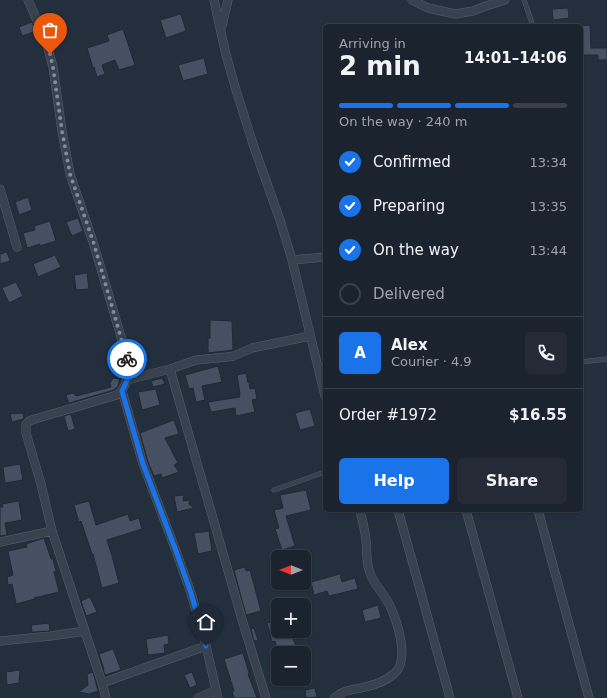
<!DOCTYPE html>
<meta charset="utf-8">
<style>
:root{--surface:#1b232e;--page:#242b36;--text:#f1f3f6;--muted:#a0a4aa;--line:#39404a;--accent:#1a73e8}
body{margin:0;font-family:"DejaVu Sans",sans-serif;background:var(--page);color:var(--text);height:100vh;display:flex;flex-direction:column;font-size:15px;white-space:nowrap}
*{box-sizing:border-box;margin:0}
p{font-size:13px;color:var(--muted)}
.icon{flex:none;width:22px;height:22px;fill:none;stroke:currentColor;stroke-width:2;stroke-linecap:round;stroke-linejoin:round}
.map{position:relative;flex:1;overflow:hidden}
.side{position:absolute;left:323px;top:24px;width:260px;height:488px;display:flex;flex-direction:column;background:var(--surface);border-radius:6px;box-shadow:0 1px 3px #0004,0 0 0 1px var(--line)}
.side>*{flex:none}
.needle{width:26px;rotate:270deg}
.controls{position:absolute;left:271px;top:550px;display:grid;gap:8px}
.controls a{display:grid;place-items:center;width:40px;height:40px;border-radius:6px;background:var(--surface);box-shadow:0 1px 3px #0004,0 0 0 1px var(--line);font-size:20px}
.pin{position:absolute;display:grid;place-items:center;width:34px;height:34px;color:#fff;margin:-41px -17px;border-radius:50% 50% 50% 0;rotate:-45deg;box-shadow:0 0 4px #0007}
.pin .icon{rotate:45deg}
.courier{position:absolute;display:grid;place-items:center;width:40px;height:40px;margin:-20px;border:3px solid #1a73e8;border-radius:50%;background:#fff;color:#222;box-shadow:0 1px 5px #0007}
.head em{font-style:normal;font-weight:700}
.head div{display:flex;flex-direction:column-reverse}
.head{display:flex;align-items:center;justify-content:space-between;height:68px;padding:0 16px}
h1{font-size:26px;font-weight:700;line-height:30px}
.bar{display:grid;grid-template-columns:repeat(4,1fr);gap:6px 4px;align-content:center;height:48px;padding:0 16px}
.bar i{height:5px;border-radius:3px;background:var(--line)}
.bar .on{background:var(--accent)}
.bar p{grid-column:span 4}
.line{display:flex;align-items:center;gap:10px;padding:0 16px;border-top:1px solid var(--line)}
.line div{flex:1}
.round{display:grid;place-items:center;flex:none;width:42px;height:42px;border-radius:6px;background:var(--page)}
ol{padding:0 16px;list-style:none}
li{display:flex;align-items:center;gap:12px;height:44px}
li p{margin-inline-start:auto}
li .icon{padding:4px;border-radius:50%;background:var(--accent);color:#fff;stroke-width:4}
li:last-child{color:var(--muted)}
li i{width:22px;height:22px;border:2px solid var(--line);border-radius:50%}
.action{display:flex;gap:8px;margin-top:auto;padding:8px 16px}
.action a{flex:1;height:46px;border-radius:6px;background:var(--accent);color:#fff;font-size:16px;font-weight:700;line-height:46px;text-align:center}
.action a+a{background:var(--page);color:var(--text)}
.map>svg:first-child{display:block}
</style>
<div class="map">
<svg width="607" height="698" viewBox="0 0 607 698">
<rect width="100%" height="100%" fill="#242f3e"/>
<path fill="#455162" stroke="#1f2835" d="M568 8 569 18 553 20 552 9Z
M181 14 186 31 166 38 160 20Z
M32 22 36 31 22 36 19 27Z
M590 25 591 48H607V60H598V55H581V26Z
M123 29 135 65 119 70 115 60 102 65 105 74 97 77 94 67 93 68 87 48 109 41 107 35Z
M204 58 208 74 183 81 178 65Z
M28 197 32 210 19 215 15 202Z
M78 218 83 231 72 236 66 222Z
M50 221 56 241 40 246V244L27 248 23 233 35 230 34 226Z
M7 252 10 261 0 264V254Z
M55 255 61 267 38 277 33 264Z
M87 273 89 289 76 290 74 275Z
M16 282 23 296 9 303 2 288Z
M210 320 232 321 233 350 208 353V338H210Z
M118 359H122L123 365 122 378H117Z
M218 366 222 382 202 386 205 400 196 402 193 388 189 389 185 375Z
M246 373 248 383 249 382 250 389 255 388 257 399 252 400 255 412 236 416 235 408 211 412 208 402 240 397 239 394H240L237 375Z
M113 378 120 379 118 386 114 390 69 403 66 395 73 393 76 396 111 387 110 383Z
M162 378 165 384 153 387 151 381Z
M156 389 160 405 142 410 138 392Z
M310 409 315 426 300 430 295 413Z
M23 413 24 418 23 419 12 422 10 414Z
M71 414 75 429 68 431 64 416Z
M174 420 179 434 165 438 178 463 174 465 179 472 162 478 161 474 154 476 148 462 140 433Z
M20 464 23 480 5 483 3 467Z
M306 490 311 510 286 516 295 546 282 550 275 529 279 528 274 510 283 508 280 495Z
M184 495 183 501 189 500V504L194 508 177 512 174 496Z
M19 501 22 520 5 523 7 535 0 536V507H3L2 504Z
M89 501 96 525 128 514 130 521 139 518 142 529 107 540 112 556 119 583 102 588 93 554H92L81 521 79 522 74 505Z
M209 531 212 551 198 554 194 533Z
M44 538 51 559H53L56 571 54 572 59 592 34 598 35 599 16 604 12 584 8 585 7 577 13 575 8 551 27 547 26 544Z
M245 567 246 571 250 570 261 611 246 615 234 570Z
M340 574 342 582 355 578 358 589 329 596 327 591 314 595 311 582Z
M90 597 97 612 86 616 81 601Z
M378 605 381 618 365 622 362 610Z
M278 620V631H290L296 646 278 651 275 641 272 642 267 623Z
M49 623 50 631 32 632 31 625Z
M254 628 258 640 254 641 251 629Z
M168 635 169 644 164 645 165 653 148 655 146 639Z
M113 649 121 670 105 675 103 669H104L99 654Z
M243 653 249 673 248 674 257 698H234L232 692 234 691 224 659Z
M20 670 19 683 7 685 6 672Z
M93 672 98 691 89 694 79 692 88 685 87 674Z
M192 672 197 685 190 688 184 675Z
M315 688 317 697 306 698 305 690Z"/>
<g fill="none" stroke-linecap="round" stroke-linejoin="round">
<g stroke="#565f6c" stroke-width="5">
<path id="lane" d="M524 0 533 26
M581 362 607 359
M274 490 325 472"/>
</g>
<g stroke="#565f6c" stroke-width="9">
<path id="street" d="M28 0 46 41 53 67 62 131 70 174 94 245 129 364C128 376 127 387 117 395L35 419 29 421 26 425V433L41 484 52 531 102 683 106 698
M214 0 226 55 236 90 254 147 280 220 292 260 325 396
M412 0 428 8 455 14 473 11 483 7 505 0
M222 26 228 0
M0 189 17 247
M292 260 325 257
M170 369 243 623 266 698
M127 380 170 369 196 360 227 357 234 356 252 348 310 336
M122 391 143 464 176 551 191 593 206 646 218 698
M398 510 450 698
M466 510 518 698
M538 510 589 698
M0 542 52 531
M0 641 51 636 85 631
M102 683 206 646
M198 698 216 690
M334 698C343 690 354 690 365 687 375 685 387 680 395 673 410 659 397 620 389 604 383 592 372 583 369 570 366 560 367 550 366 540 365 530 362 520 360 510"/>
</g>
<use href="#lane" stroke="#38414e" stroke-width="4"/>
<use href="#street" stroke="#38414e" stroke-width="8"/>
</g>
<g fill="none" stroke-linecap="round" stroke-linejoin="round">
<path stroke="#828b98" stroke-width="4" stroke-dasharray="0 7.2" d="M50 54 53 67 62 131 70 174 94 244 127 359"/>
<path stroke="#1a73e8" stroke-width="5" d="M127 359C131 370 128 381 122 391L143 464 176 551 191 593 206 646"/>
</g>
</svg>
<div class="controls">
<a><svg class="needle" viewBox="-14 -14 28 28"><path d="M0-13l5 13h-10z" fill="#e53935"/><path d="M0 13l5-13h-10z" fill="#a0a4aa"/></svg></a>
<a>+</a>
<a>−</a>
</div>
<div class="pin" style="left:50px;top:54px;background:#ea580c"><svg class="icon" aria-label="bag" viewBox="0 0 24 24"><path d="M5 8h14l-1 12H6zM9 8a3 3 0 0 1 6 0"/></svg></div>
<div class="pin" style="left:206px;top:646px;background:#1f2937"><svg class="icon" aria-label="home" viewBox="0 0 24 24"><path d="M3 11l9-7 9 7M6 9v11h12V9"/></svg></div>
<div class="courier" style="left:127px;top:359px"><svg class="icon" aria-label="bike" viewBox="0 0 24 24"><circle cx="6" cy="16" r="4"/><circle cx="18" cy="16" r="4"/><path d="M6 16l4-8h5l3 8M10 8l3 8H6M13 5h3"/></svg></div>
<section class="side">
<div class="head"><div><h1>2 min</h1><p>Arriving in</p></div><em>14:01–14:06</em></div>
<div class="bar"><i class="on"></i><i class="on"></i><i class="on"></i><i></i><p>On the way · 240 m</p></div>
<ol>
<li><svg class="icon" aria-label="check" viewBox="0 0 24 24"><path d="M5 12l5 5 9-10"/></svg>Confirmed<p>13:34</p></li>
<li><svg class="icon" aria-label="check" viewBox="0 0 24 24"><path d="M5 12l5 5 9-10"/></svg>Preparing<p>13:35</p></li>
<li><svg class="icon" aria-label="check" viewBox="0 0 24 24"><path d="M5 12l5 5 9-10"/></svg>On the way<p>13:44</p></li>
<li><i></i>Delivered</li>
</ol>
<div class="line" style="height:72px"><b class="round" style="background:var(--accent);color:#fff">A</b><div><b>Alex</b><p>Courier · 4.9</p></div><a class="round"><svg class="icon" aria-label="phone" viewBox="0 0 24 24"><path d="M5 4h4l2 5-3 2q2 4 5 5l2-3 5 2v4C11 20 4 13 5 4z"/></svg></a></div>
<div class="line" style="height:52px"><div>Order #1972</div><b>$16.55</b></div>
<div class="action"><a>Help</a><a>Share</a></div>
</section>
</div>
